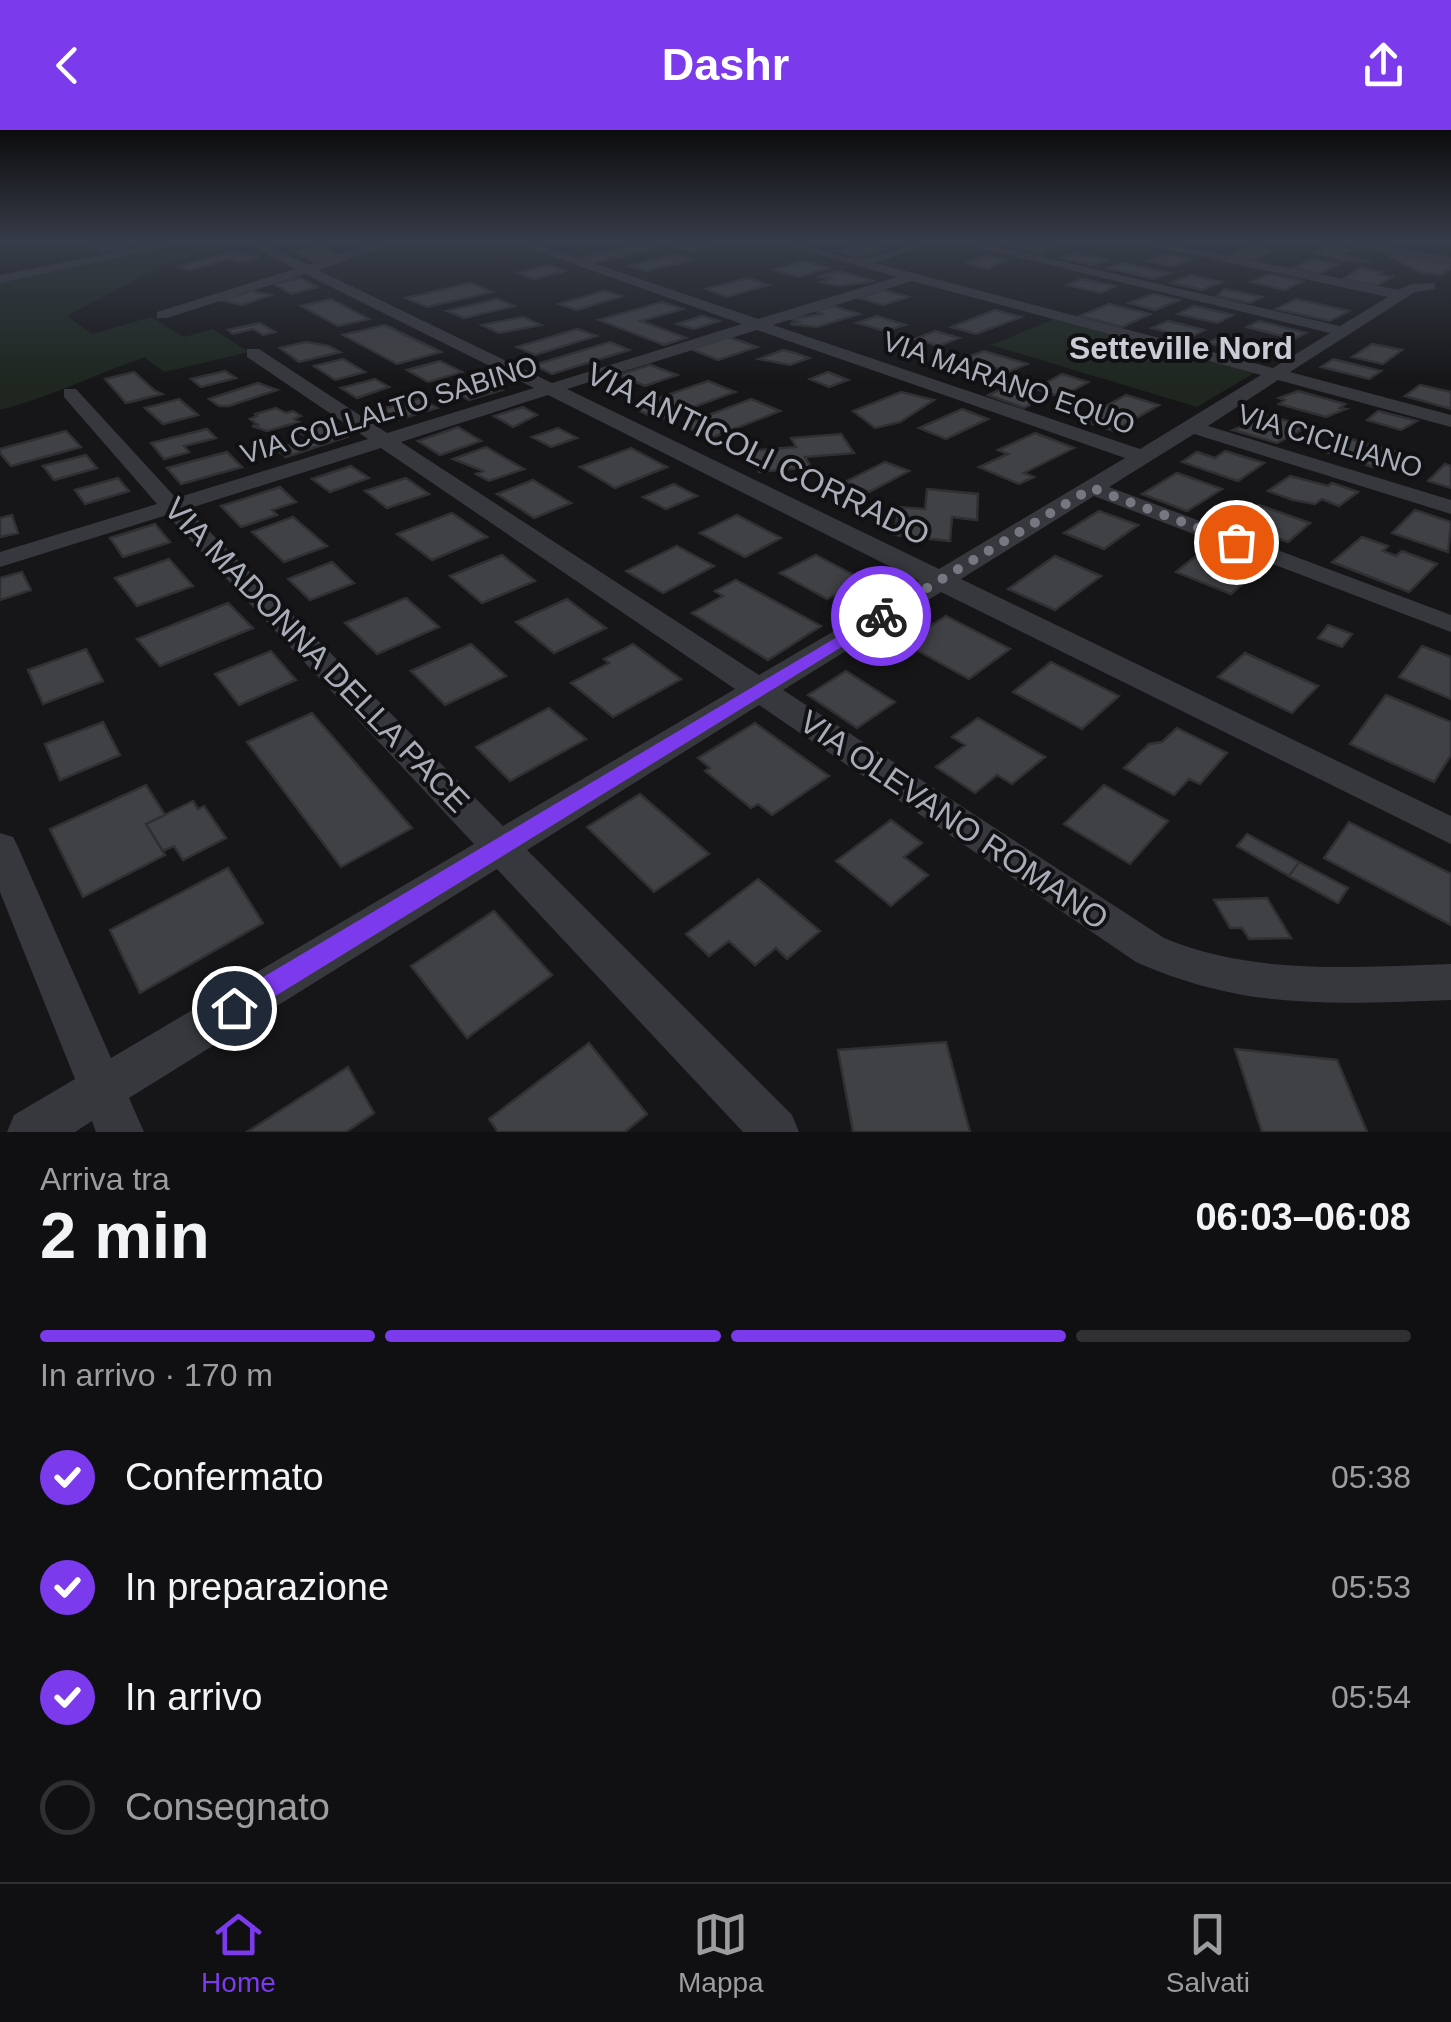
<!DOCTYPE html>
<html lang="it">
<meta charset="utf-8">
<style>
:root{--surface:#101012;--page:#19191b;--text:#f1f3f6;--muted:#9c9d9f;--line:#303032;--accent:#7c3aed}
body{margin:0;font-family:Helvetica,sans-serif;background:var(--page);color:var(--text);height:100vh;display:flex;flex-direction:column;font-size:38px;white-space:nowrap}
*{box-sizing:border-box;margin:0}
p{font-size:32px;color:var(--muted)}
.icon{flex:none;width:55px;height:55px;fill:none;stroke:currentColor;stroke-width:2;stroke-linecap:round;stroke-linejoin:round}
.map{position:relative;height:1002px;overflow:hidden}
.side{display:flex;flex-direction:column;background:var(--surface);flex:1}
.side>*{flex:none}
.pin{position:absolute;display:grid;place-items:center;width:85px;height:85px;color:#fff;margin:-42px;border:5px solid #fff;border-radius:50%;box-shadow:0 2px 10px #0007}
.courier{position:absolute;display:grid;place-items:center;width:100px;height:100px;margin:-50px;border:8px solid #7c3aed;border-radius:50%;background:#fff;color:#222;box-shadow:0 2px 12px #0007}
.summary em{font-style:normal;font-weight:600}
.summary div{display:flex;flex-direction:column-reverse}
.summary{display:flex;align-items:center;justify-content:space-between;height:170px;padding:0 40px}
h1{font-size:65px;font-weight:600;line-height:75px}
.bar{display:grid;grid-template-columns:repeat(4,1fr);gap:15px 10px;align-content:center;height:120px;padding:0 40px}
.bar i{height:12px;border-radius:8px;background:var(--line)}
.bar .current{background:var(--accent)}
.bar p{grid-column:span 4}
ol{padding:0 40px;list-style:none}
li{display:flex;align-items:center;gap:30px;height:110px}
li p{margin-inline-start:auto}
li .icon{padding:10px;border-radius:50%;background:var(--accent);color:#fff;stroke-width:4}
li:last-child{color:var(--muted)}
li i{width:55px;height:55px;border:5px solid var(--line);border-radius:50%}
header{display:flex;justify-content:space-between;align-items:center;height:130px;padding:0 40px;background:var(--accent);color:#fff;font-size:45px;font-weight:600}
.tabs{display:flex;justify-content:space-around;align-items:center;height:140px;border-top:2px solid var(--line);background:var(--surface);font-size:28px;color:var(--muted)}
.tabs a{display:grid;justify-items:center;gap:5px}
.tabs .current{color:var(--accent)}
.map>svg:first-child{display:block}
</style>
<header><svg class="icon" aria-label="back" viewBox="0 0 24 24"><path d="M15 5l-7 7 7 7"/></svg>Dashr<svg class="icon" aria-label="share" viewBox="0 0 24 24"><path d="M12 15V3M7 8l5-5 5 5M5 13v7h14v-7"/></svg></header>
<div class="map">
<svg width="1451" height="1002" viewBox="0 0 1451 1002">
<rect width="100%" height="100%" fill="#161618"/>
<path fill="#1e261f" d="M192 112 241 113 169 132 67 186 92 204 151 187 184 207 213 199 249 222 164 242 144 227C95 245 50 267 0 280V152Z
M1054 189 1254 243 1197 277 991 215Z"/>
<path fill="#404145" stroke="#303034" stroke-width="2.5" d="M113 112 128 118 104 122 84 115Z
M728 112 691 122 665 113 670 112Z
M1031 112 1057 118 1041 124 1012 117Z
M642 113 656 118 593 133 579 128Z
M864 114 884 119 857 127 836 121Z
M1322 115 1344 117 1350 121 1337 123 1370 132 1340 130 1310 122 1323 120 1319 117H1325Z
M320 116 340 125 314 131 294 122Z
M1249 116 1274 121 1254 130 1229 125Z
M230 122 259 127 243 132 228 129 191 140 177 137Z
M1076 123 1107 130 1091 135 1060 128Z
M675 124 693 130 646 141 629 136Z
M1165 124 1191 129 1173 136 1147 131Z
M1396 124 1451 133V138L1440 145 1420 142 1389 126Z
M986 125 1006 130 988 139 966 133Z
M1313 129 1339 134 1319 144 1293 138Z
M803 131 828 138 799 147 774 140Z
M1123 133 1169 143 1154 149 1108 138Z
M549 135 565 141 533 149 517 143Z
M1360 138 1383 142 1379 144 1392 147 1376 156 1343 149Z
M838 141 875 151 837 156 821 152 833 148 817 147Z
M1270 144 1303 151 1285 160 1251 152Z
M1191 145 1222 152 1202 160 1171 153Z
M300 148 317 157 291 164 274 154Z
M747 148 768 155 727 167 706 159Z
M1082 149 1115 156 1101 163 1067 155Z
M470 153 492 162 427 177 406 168Z
M1224 159 1262 167 1250 173 1217 166Z
M883 160 908 167 883 175 859 168Z
M251 161 271 165 242 175 221 170Z
M604 161 622 166 577 180 559 174Z
M1153 164 1179 170 1155 180 1129 173Z
M331 169 369 189 338 196 301 176Z
M497 169 514 176 464 188 447 181Z
M1296 169 1349 181 1330 191 1276 179Z
M662 172 683 179 641 191 686 208 664 215 599 190Z
M1109 174 1150 184 1122 197 1080 186Z
M833 176 859 184 817 197 790 194 799 192 791 189 822 184 815 181Z
M1194 176 1233 185 1217 193 1178 184Z
M995 180 1021 187 976 204 951 197Z
M702 186 719 191 694 199 677 194Z
M877 186 905 195 885 201 857 193Z
M523 187 541 195 499 203 482 195Z
M1168 191 1204 200 1189 208 1152 198Z
M1259 191 1306 203 1294 209 1247 197Z
M260 193 275 202 263 205 253 199 233 204 228 200Z
M385 195 441 222 397 234 343 205Z
M577 199 596 206 535 225 517 217Z
M935 201 959 208 939 216 915 209Z
M1224 205 1242 210 1281 218 1267 226 1208 213Z
M729 207 757 217 718 230 691 219Z
M306 212 328 216 340 222 299 232 280 218Z
M610 212 629 220 552 244 534 235Z
M1372 214 1402 220 1383 234 1352 227Z
M783 220 795 223 809 228 790 235 759 229Z
M984 221 1027 234 1008 242 965 228Z
M343 229 365 242 335 250 314 236Z
M1333 229 1381 241 1369 249 1321 237Z
M440 231 462 242 428 252 407 240Z
M650 235 677 245 645 256 618 245Z
M225 241 236 248 201 257 191 249Z
M134 242 154 260 162 264 126 273 105 249Z
M828 242 848 250 829 257 810 249Z
M1062 244 1088 252 1061 267 1035 259Z
M375 249 389 257 357 268 341 258Z
M482 250 502 260 469 270 449 259Z
M708 251 735 262 658 290 632 277Z
M258 253 277 260 229 276H219L209 269Z
M1420 255 1451 262V279L1405 266Z
M1001 259 1037 271 1024 278 988 265Z
M1298 261 1345 274 1340 278 1346 279 1326 287 1279 274 1285 270 1279 268Z
M901 262 934 270 900 292 875 298 853 281Z
M1126 265 1159 275 1114 301 1080 290Z
M420 268 437 278 398 290 382 279Z
M179 269 198 285 163 294 145 278Z
M751 269 780 281 711 308 682 295Z
M523 277 537 285 513 297 494 286Z
M276 278 286 283 293 281 301 286 294 289 299 292 267 301 252 296 258 295 250 289 257 286 255 284Z
M962 279 988 289 946 309 919 298Z
M1378 281 1417 291 1401 300 1367 290Z
M1256 282 1261 283 1307 297 1277 313 1233 300 1253 292 1249 291 1255 287 1251 286Z
M323 292 347 307 286 327 276 319 309 309 296 300Z
M458 297 481 311 440 325 418 311Z
M558 298 577 308 551 317 532 307Z
M207 299 216 308 184 316 189 322 164 329 151 313Z
M66 301 81 317 11 336 0 323V319Z
M1035 303 1074 318 1024 343 1034 347 1019 354 979 337 1008 324 998 320Z
M841 304 854 323 805 327 811 337 759 342 748 321 796 317 791 308Z
M1347 308 1394 321 1373 337 1326 322Z
M486 317 524 339 489 351 476 344 483 341 453 329Z
M631 318 667 337 615 358 580 337Z
M1225 321 1264 333 1238 351 1182 332 1197 322 1215 328Z
M227 322 242 337 181 354 167 338Z
M86 325 97 338 54 350 43 336Z
M885 332 909 341 869 362 845 352Z
M1445 334 1451 336V358L1428 351Z
M351 336 369 348 330 362 312 349Z
M1177 343 1222 359 1187 381 1142 364Z
M1290 346 1328 356 1332 353 1358 362 1339 376 1322 369 1315 374 1293 370 1268 361Z
M118 348 129 361 85 374 75 360Z
M406 348 429 364 387 378 365 361Z
M533 350 571 373 534 388 497 364Z
M674 354 697 366 666 379 643 367Z
M280 357 296 372 272 380 277 385 241 397 221 376Z
M927 359 978 364 977 390 952 387 950 411 894 405 899 377 925 379Z
M1259 375 1310 393 1288 412 1236 393Z
M1415 380 1451 392 1448 422 1392 403Z
M1099 381 1138 395 1104 419 1064 403Z
M452 383 487 407 432 430 397 404Z
M12 385 18 403 0 407V388Z
M737 385 781 408 745 427 700 403Z
M293 387 327 416 284 432 252 402Z
M155 394 170 412 123 427 110 408Z
M1362 407 1388 416 1383 421 1396 426 1402 421 1437 434 1409 462 1332 432Z
M677 416 714 436 663 463 626 441Z
M1201 422 1255 443 1231 464 1176 442Z
M502 425 535 451 482 473 450 446Z
M816 425 863 450 827 469 780 443Z
M1055 426 1101 446 1055 480 1008 459Z
M169 429 193 456 137 476 115 448Z
M332 432 354 453 310 470 288 449Z
M22 442 31 460 0 470V448Z
M736 450 821 496 768 530 692 483 723 466 715 461Z
M406 468 439 497 377 524 345 493Z
M567 469 606 498 554 523 516 492Z
M228 473 253 498 160 536 137 509Z
M946 486 1010 519 969 549 904 513Z
M1328 495 1352 504 1342 517 1318 508Z
M471 514 506 546 445 575 411 541Z
M633 514 681 549 613 587 571 553 609 533 604 529Z
M1422 516 1451 527V569L1399 547Z
M86 519 103 551 43 574 28 540Z
M271 521 296 550 239 575 215 544Z
M1245 523 1318 556 1292 583 1218 547Z
M1051 532 1119 566 1082 599 1013 562Z
M846 541 895 572 857 598 808 565Z
M1386 565 1451 592V625L1434 652 1350 614Z
M549 578 586 609 510 651 476 617Z
M312 583 412 698 341 737 247 612Z
M978 588 1045 627 1012 654 997 645 975 663 936 637 965 615 952 607Z
M103 592 120 625 60 650 45 614Z
M755 593 829 646 772 685 758 674 751 678 705 641 710 638 698 628Z
M1177 598 1227 623 1200 654 1189 649 1174 665 1124 638 1149 614 1162 612Z
M146 655 165 685 146 694 165 725 83 767 50 699Z
M1104 655 1168 691 1130 734 1064 694Z
M640 664 709 724 654 762 587 697Z
M193 671 198 679 204 676 226 708 183 730 174 716 163 721 146 694Z
M891 690 922 713 904 727 928 745 891 776 836 731Z
M1349 692 1451 744V795L1324 728Z
M1247 704 1299 732 1289 746 1237 716Z
M1299 732 1348 758 1338 773 1289 746Z
M228 738 263 793 140 863 110 800Z
M758 749 820 801 787 829 776 818 755 835 729 811 709 826 686 804Z
M1267 768 1291 808 1249 809 1242 798H1230L1214 770Z
M494 781 552 845 467 908 411 836Z
M946 912 970 1002H853L838 920Z
M589 913 647 984 625 1002H498L489 989Z
M1235 919 1337 930 1367 1002H1262Z
M348 937 374 983 346 1002H247Z"/>
<g fill="none" stroke-linecap="round" stroke-linejoin="round">
<path fill="#37383d" fill-rule="evenodd" d="M165 112H190L0 153V145Z
M245 112H261L308 135 380 112H399L318 140 552 253 742 194 512 112H531L758 189 897 147 776 112C804 112 840 131 864 128 889 125 910 112 936 112L875 133 1273 238 1330 203 955 112H978L1340 196 1388 167 1134 112H1159L1398 160 1411 154 1435 153V159L1415 162 1290 242 1451 285V297L1278 250 1208 296 1451 370V384L1194 304 1109 357 1451 485V502L1094 366 961 449 1451 686V714L941 462 783 560 1164 808C1256 846 1354 837 1451 834V870C1333 874 1247 881 1136 832L759 575 527 720 792 985 799 1002H743L497 739 129 968 144 1002H96L92 991 75 1002H7L14 985 75 949 0 762V703L13 707 18 717 111 928 474 714 167 385 0 437V422L157 374 64 267V259H76L176 368 368 309 247 227V219H259L387 303 534 258 305 144 167 188H157V182L295 139ZM912 151 1261 245 1140 319 773 195ZM757 200 1125 328 939 439 567 259ZM548 265 919 451 759 545 401 312ZM381 318 735 559 503 696 187 379Z
M1329 112H1359L1451 127V135Z"/>
</g>
<linearGradient id="sky" x2="0" y2="1"><stop stop-color="#0c0c0d"/><stop offset="0.44" stop-color="#363c48"/><stop offset="1" stop-color="#363c48" stop-opacity="0"/></linearGradient>
<rect width="1451" height="253" fill="url(#sky)"/>
<path fill="#7c3aed" d="M881 481 889 486 887 489 243 886 234 889 226 886 222 878 226 869Z"/>
<g fill="none" stroke-linecap="round" stroke-linejoin="round">
<path stroke="#757880" stroke-width="10" stroke-dasharray="0 18" d="M881 486 1092 358 1236 412"/>
</g>
<g text-anchor="middle" dominant-baseline="central" stroke-width="8" stroke-linejoin="round" paint-order="stroke">
<g font-size="28" fill="#a8adb8" stroke="#111113">
<text transform="translate(1009 253) rotate(19)">VIA MARANO EQUO</text>
<text transform="translate(389 280) rotate(-17)">VIA COLLALTO SABINO</text>
<text transform="translate(1330 311) rotate(17)">VIA CICILIANO</text>
</g>
<g font-size="32" font-weight="bold" fill="#c9ccd4" stroke="#111113">
<text x="1181" y="218">Setteville Nord</text>
</g>
<g font-size="32" fill="#a8adb8" stroke="#111113">
<text transform="translate(758 324) rotate(26)">VIA ANTICOLI CORRADO</text>
<text transform="translate(317 525) rotate(46)">VIA MADONNA DELLA PACE</text>
<text transform="translate(954 690) rotate(34)">VIA OLEVANO ROMANO</text>
</g>
</g>
</svg>
<div class="pin" style="left:1236px;top:412px;background:#ea580c"><svg class="icon" aria-label="bag" viewBox="0 0 24 24"><path d="M5 8h14l-1 12H6zM9 8a3 3 0 0 1 6 0"/></svg></div>
<div class="pin" style="left:234px;top:878px;background:#1f2937"><svg class="icon" aria-label="home" viewBox="0 0 24 24"><path d="M3 11l9-7 9 7M6 9v11h12V9"/></svg></div>
<div class="courier" style="left:881px;top:486px"><svg class="icon" aria-label="bike" viewBox="0 0 24 24"><circle cx="6" cy="16" r="4"/><circle cx="18" cy="16" r="4"/><path d="M6 16l4-8h5l3 8M10 8l3 8H6M13 5h3"/></svg></div>
</div>
<section class="side">
<div class="summary"><div><h1>2 min</h1><p>Arriva tra</p></div><em>06:03–06:08</em></div>
<div class="bar"><i class="current"></i><i class="current"></i><i class="current"></i><i></i><p>In arrivo · 170 m</p></div>
<ol>
<li><svg class="icon" aria-label="check" viewBox="0 0 24 24"><path d="M5 12l5 5 9-10"/></svg>Confermato<p>05:38</p></li>
<li><svg class="icon" aria-label="check" viewBox="0 0 24 24"><path d="M5 12l5 5 9-10"/></svg>In preparazione<p>05:53</p></li>
<li><svg class="icon" aria-label="check" viewBox="0 0 24 24"><path d="M5 12l5 5 9-10"/></svg>In arrivo<p>05:54</p></li>
<li><i></i>Consegnato</li>
</ol>
</section>
<nav class="tabs">
<a class="current"><svg class="icon" aria-label="home" viewBox="0 0 24 24"><path d="M3 11l9-7 9 7M6 9v11h12V9"/></svg>Home</a>
<a><svg class="icon" aria-label="map" viewBox="0 0 24 24"><path d="M3 6l6-2 6 2 6-2v14l-6 2-6-2-6 2zM9 4v14M15 6v14"/></svg>Mappa</a>
<a><svg class="icon" aria-label="saved" viewBox="0 0 24 24"><path d="M7 4h10v16l-5-4-5 4z"/></svg>Salvati</a>
</nav>
